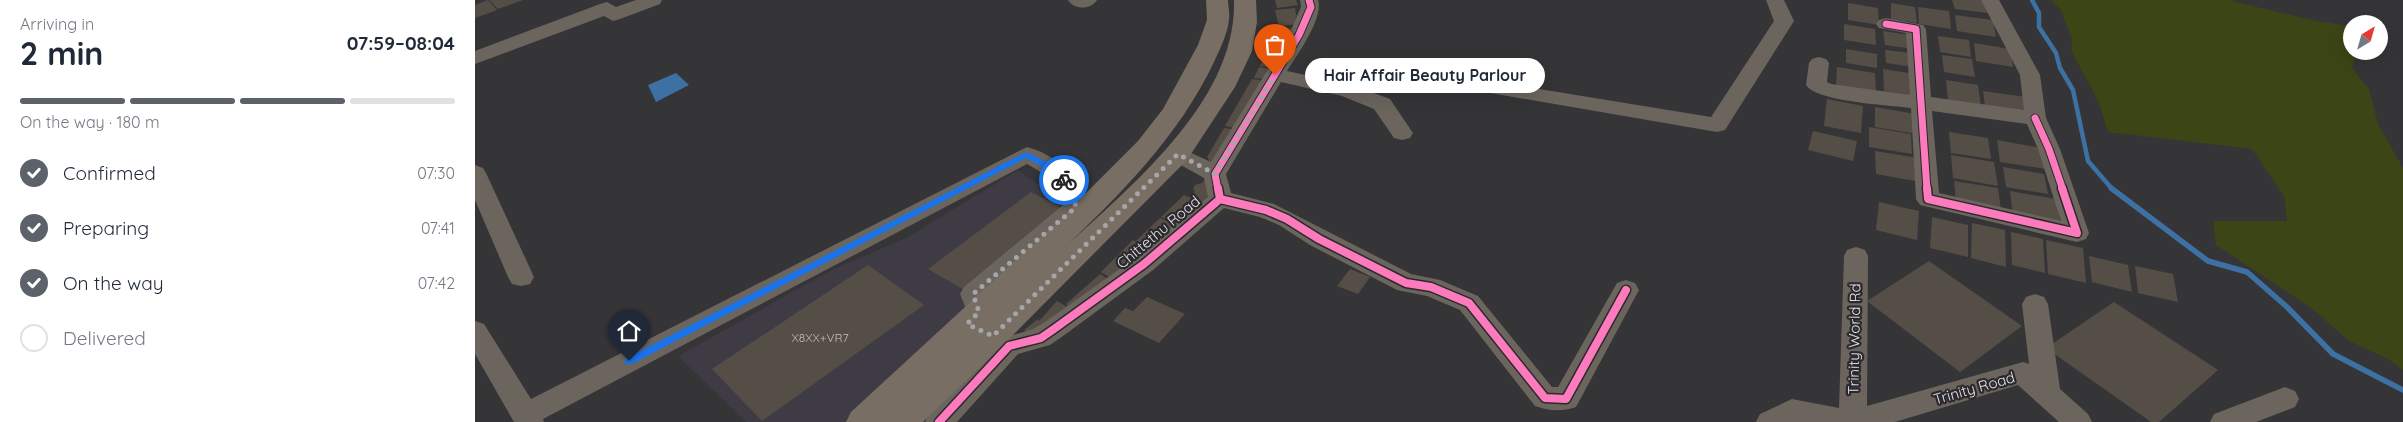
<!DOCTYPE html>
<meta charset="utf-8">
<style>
:root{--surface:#fff;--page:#f2f2f3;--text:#1f2937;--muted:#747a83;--line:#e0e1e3;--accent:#5c616a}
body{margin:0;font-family:Quicksand,sans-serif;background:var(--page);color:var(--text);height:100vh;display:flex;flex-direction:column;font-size:19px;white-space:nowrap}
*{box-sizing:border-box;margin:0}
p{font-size:16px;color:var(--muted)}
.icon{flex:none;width:28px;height:28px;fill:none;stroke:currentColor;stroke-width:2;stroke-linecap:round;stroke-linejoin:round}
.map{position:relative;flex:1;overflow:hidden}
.details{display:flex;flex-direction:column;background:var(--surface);width:475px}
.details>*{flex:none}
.needle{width:32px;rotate:37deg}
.tools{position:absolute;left:1868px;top:15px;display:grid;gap:10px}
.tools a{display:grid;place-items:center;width:45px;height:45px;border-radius:50%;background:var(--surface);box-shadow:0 5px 20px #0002;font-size:25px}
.pin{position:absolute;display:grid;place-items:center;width:42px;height:42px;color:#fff;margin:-51px -21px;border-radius:50% 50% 50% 0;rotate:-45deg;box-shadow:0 0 5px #0007}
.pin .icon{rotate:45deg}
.courier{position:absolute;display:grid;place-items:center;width:50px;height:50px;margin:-25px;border:4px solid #1a73e8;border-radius:50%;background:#fff;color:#222;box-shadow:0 1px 6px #0007}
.bubble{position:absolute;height:35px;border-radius:18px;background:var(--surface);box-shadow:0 5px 20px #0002;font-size:16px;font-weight:700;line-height:35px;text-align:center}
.head em{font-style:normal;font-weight:700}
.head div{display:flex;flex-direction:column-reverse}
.head{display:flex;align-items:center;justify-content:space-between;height:85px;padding:0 20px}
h1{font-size:32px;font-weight:700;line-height:38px}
.bar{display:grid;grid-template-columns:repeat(4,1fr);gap:8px 5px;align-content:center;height:60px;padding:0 20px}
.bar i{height:6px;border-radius:4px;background:var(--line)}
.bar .selected{background:var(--accent)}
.bar p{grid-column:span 4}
ol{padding:0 20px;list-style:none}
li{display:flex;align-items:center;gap:15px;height:55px}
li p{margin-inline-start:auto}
li .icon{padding:5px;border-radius:50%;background:var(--accent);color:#fff;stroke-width:4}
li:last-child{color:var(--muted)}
li i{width:28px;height:28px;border:2px solid var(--line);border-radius:50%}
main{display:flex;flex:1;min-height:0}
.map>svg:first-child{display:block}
</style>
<main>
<section class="details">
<div class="head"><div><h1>2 min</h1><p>Arriving in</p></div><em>07:59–08:04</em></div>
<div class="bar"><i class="selected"></i><i class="selected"></i><i class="selected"></i><i></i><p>On the way · 180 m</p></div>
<ol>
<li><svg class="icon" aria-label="check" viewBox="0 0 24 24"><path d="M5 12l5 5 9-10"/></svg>Confirmed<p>07:30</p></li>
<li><svg class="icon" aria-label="check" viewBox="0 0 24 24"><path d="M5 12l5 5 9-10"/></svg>Preparing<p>07:41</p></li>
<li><svg class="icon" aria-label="check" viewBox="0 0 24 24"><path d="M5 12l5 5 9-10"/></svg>On the way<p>07:42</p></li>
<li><i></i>Delivered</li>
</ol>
</section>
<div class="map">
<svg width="1928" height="422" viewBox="0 0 1928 422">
<rect width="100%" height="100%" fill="#353437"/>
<path fill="#3e3b44" d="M543 170 596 208 372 422H271L203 356 357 270 431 238Z"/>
<path fill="#3b4516" d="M1576 0H1753L1842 21 1875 26 1876 51 1882 53 1877 68 1894 89 1903 124 1928 168V370L1913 359 1874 341 1835 307 1741 245 1738 221H1812L1809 196 1777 149 1633 132 1623 101 1596 50 1597 40 1586 10Z"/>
<path fill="#3d71a4" d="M201 73 214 85 181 102 173 85Z"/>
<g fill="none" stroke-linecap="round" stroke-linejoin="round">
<path stroke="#3d71a4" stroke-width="4.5" d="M1557 0 1564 13V27L1581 53 1585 68 1598 90 1613 161 1638 190"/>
<path stroke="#3d71a4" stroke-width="5.5" d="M1636 188 1733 261 1772 272 1812 307 1858 354 1928 390"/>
</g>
<path fill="#554e46" d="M13 0 22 10 0 18V5Z
M14 0H48L23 9Z
M800 0H821L823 5 802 8Z
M1477 0H1510L1512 13 1480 9Z
M1373 3 1403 8 1404 25 1373 20Z
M1416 3 1440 7 1442 23 1416 19Z
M1443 7 1474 11 1476 29 1444 24Z
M820 8 823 24 804 26 800 10Z
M1480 15 1518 20 1521 37 1482 31Z
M1369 24 1400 29 1401 45 1369 40Z
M803 27 821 29 814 44 796 42Z
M1408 31 1435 35 1438 49 1410 45Z
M1463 36 1494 40 1496 57 1465 52Z
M1499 43 1535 49 1538 67 1501 61Z
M796 44 813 45 807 59 789 57Z
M1371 49 1402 54V68L1371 63Z
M1410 50 1437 53 1439 67 1411 63Z
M1467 55 1497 59 1500 77 1469 72Z
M789 58 804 60 800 68 785 66Z
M784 67 797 69 792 79 779 78Z
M1362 67 1400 73 1401 92 1361 86Z
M1408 69 1440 74 1442 97 1409 91Z
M777 79 791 81 765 129 750 126Z
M1471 80 1503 85 1506 106 1473 101Z
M1508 91 1551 97 1554 113 1510 106Z
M1352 99 1388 106 1386 133 1349 126Z
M1400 107 1441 114 1442 134 1400 127Z
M1394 127 1436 134 1437 154 1394 147Z
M749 128 763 130 739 168 732 157Z
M1338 131 1382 141 1378 161 1333 150Z
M1474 132 1513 138 1516 159 1476 153Z
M1522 140 1566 148 1571 169 1525 162Z
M1400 151 1444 158 1446 182 1401 174Z
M1476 155 1519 162 1523 186 1478 178Z
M1528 167 1569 174 1573 194 1531 187Z
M732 177 738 182 732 204 715 197 720 191 718 189 720 185 727 183Z
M1479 181 1523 188 1526 210 1481 202Z
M1535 191 1581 199 1586 225 1538 216Z
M556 192 593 211 491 291 453 269Z
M709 195 730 204 707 226 686 217Z
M1404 202 1444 211 1442 240 1401 230Z
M1457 217 1493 225V257L1455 248Z
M685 218 706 227 681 251 661 241Z
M1497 223 1530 230 1531 267 1496 258Z
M1536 232 1568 239 1570 273 1537 265Z
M658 240 680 252 642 282 626 272Z
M1571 240 1608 248 1611 283 1573 274Z
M1614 256 1653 265 1657 292 1617 282Z
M1454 261 1547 326 1485 372 1392 301Z
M393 265 449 305 287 421 237 369Z
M1660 266 1698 274 1703 302 1663 293Z
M875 269 895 277 883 294 862 286Z
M625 274 640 283 599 311 591 304Z
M672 297 710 314 684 343 638 321 650 308 658 311Z
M582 301 594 308 557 336 549 330 563 319 564 321Z
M1639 302 1743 370 1684 422H1676L1571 348Z"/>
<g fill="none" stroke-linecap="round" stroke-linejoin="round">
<path fill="#6b655e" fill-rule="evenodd" d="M161 0H187L185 4 145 19 138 21 129 16 0 64V51L125 4 132 2 141 7Z
M593 0H622C616 10 599 10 593 0Z
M825 0H843C849 18 822 55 812 71L880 86 915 99 938 133 935 138 927 140 919 138 899 109 867 96 806 82 751 174 756 193 799 204 936 274 965 280 1003 296 1077 387H1083L1142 283 1151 280 1160 283 1164 290 1101 407C1087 412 1074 411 1060 406L985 310 952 296 922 290 835 245 804 225 785 217 749 208 678 270 588 336 575 345 543 354 482 422H450L454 414 525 339 558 329 570 322 660 258 733 197 729 178 695 159 692 154 695 149 703 147 736 162 814 35 826 7Z
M1291 0H1309L1319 21 1250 130 1242 132 1015 93 1008 92 1005 87 1008 82 1015 81 1236 117 1299 21Z
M1506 0H1524L1565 75 1571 118 1585 149 1614 233 1611 239 1602 242 1445 205 1441 199 1436 108C1414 105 1342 102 1331 85L1334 63 1337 59 1344 57 1351 59 1354 63 1352 82 1356 84 1435 95 1431 33 1404 28 1401 24 1404 20 1411 18 1448 25 1451 29 1456 97 1549 110 1545 75ZM1457 111 1552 124 1563 149 1586 221 1464 193Z
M552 147C583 155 602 178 613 207L609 213 512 297 517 312 513 319 504 322 495 319 485 294 489 287 588 205C581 184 571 174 552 164L68 419 69 422H39L0 354V321L9 324 56 399Z
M0 165 8 168 11 173 59 277 55 284 46 286 37 284 33 277 0 200Z
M1381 247 1390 250 1393 256 1392 406 1548 362 1554 364 1547 304 1551 297 1560 294 1569 297 1573 304 1585 389 1613 414 1617 422H1584L1543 385 1420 422H1281L1285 414 1317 399 1364 408 1369 256 1372 250Z
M1810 387 1820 391 1824 399 1820 407 1781 422H1735L1739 414Z"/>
<path fill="#786e64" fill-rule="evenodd" d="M731 0H753C753 6 755 13 754 19 753 33 745 49 739 62 704 136 645 195 586 251 654 187 762 102 759 0H781L782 22 777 51 760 87 712 160 529 344 448 422H371L376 412 577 227 663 141 688 109 723 45 732 20Z"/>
<g stroke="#2b292e" stroke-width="9">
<path id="cycleway-far1" d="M1411 24 1441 29 1452 190
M1560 118 1574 149 1588 190
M743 190 740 174 824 35 836 7 834 0"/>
</g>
<g stroke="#2b292e" stroke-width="11">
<path id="cycleway" d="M1452 188 1453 199 1602 233 1587 188
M745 199 791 210 812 219 844 239 931 283 956 287 994 303 1070 398 1091 399 1151 290
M464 422 534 346 566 338 579 329 669 264 745 199 743 188"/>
</g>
<use href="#cycleway-far1" stroke="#fd7abc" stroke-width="7"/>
<use href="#cycleway" stroke="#fd7abc" stroke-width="8"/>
</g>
<path fill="#1a73e8" d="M549 153H554L585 169 593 180 592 182H586L579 173 551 158 157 364H150V359Z"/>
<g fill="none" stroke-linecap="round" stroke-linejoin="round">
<path stroke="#a6a6a9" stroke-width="5" stroke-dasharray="0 9" d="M589 180 596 190 601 207 498 294 504 312 492 324 518 336 703 154 740 174 800 75"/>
</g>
<g text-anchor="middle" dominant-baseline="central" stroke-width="4.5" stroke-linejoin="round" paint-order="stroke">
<g font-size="12" fill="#c0bebe">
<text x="345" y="337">X8XX+VR7</text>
</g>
<g font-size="15" fill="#e3e3e6" stroke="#2b292e">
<text transform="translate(683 232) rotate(-40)">Chittethu Road</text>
<text transform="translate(1379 339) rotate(-89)">Trinity World Rd</text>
<text transform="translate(1499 388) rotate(-16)">Trinity Road</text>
</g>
</g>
</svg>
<div class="tools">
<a><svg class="needle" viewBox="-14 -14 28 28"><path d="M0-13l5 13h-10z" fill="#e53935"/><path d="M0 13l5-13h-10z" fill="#747a83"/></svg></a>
</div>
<div class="pin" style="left:800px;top:75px;background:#ea580c"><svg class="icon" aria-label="bag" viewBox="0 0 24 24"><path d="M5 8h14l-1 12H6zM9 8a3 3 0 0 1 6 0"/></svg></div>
<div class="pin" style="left:154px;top:361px;background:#1f2937"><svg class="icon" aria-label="home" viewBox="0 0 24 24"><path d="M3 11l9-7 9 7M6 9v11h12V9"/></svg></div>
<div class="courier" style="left:589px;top:180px"><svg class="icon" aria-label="bike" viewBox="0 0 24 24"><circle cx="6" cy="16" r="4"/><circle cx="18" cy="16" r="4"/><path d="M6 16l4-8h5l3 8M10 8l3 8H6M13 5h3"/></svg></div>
<div class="bubble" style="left:830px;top:58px;width:240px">Hair Affair Beauty Parlour</div>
</div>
</main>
